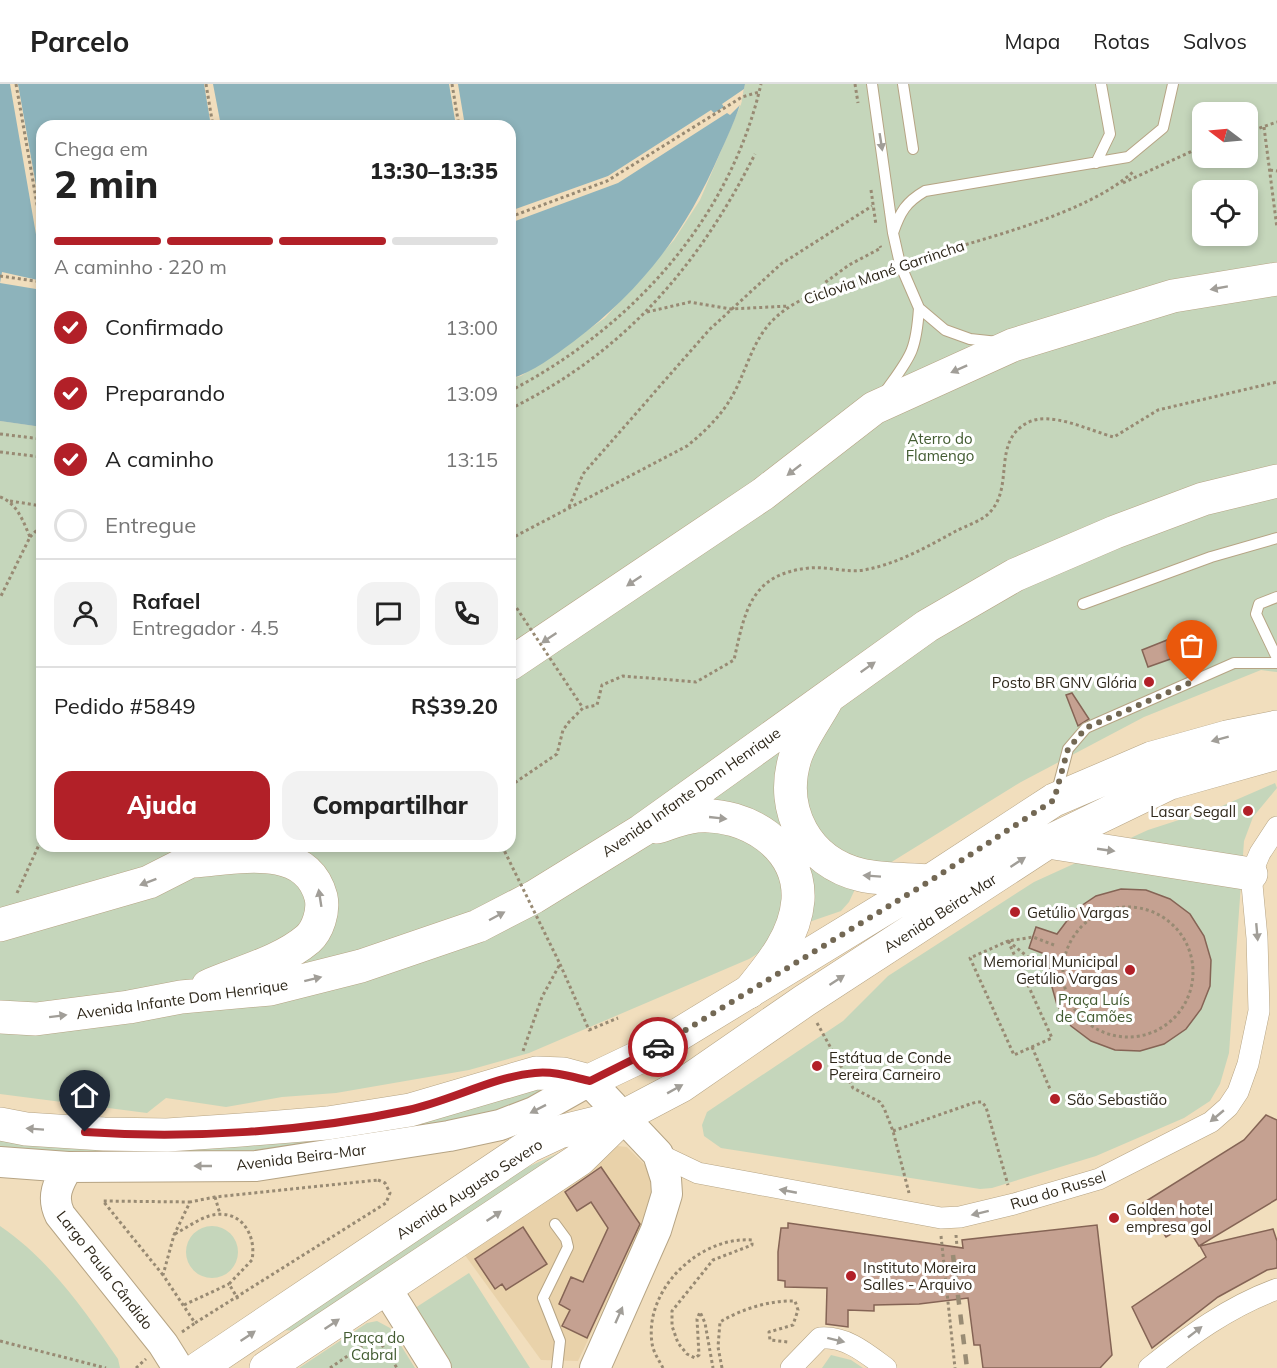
<!DOCTYPE html>
<html lang="pt">
<meta charset="utf-8">
<style>
:root{--surface:#fff;--page:#f2f2f2;--text:#222;--muted:#767676;--line:#e0e0e0;--accent:#b22028}
body{margin:0;font-family:Mulish,sans-serif;background:var(--page);color:var(--text);height:100vh;display:flex;flex-direction:column;font-size:22px;white-space:nowrap}
*{box-sizing:border-box;margin:0}
p{font-size:20px;color:var(--muted)}
.icon{flex:none;width:33px;height:33px;fill:none;stroke:currentColor;stroke-width:2;stroke-linecap:round;stroke-linejoin:round}
.map{position:relative;flex:1;overflow:hidden}
.details{position:absolute;left:36px;top:36px;width:480px;height:732px;display:flex;flex-direction:column;background:var(--surface);border-radius:18px;box-shadow:0 3px 9px #0003}
.details>*{flex:none}
.needle{width:39px;rotate:286deg}
.controls{position:absolute;left:1192px;top:18px;display:grid;gap:12px}
.controls a{display:grid;place-items:center;width:66px;height:66px;border-radius:12px;background:var(--surface);box-shadow:0 3px 9px #0003;font-size:30px}
.pin{position:absolute;display:grid;place-items:center;width:51px;height:51px;color:#fff;margin:-62px -26px;border-radius:50% 50% 50% 0;rotate:-45deg;box-shadow:0 0 6px #0007}
.pin .icon{rotate:45deg}
.courier{position:absolute;display:grid;place-items:center;width:60px;height:60px;margin:-30px;border:4px solid #b22028;border-radius:50%;background:#fff;color:#222;box-shadow:0 2px 8px #0007}
.overview em{font-style:normal;font-weight:800}
.overview div{display:flex;flex-direction:column-reverse}
.overview{display:flex;align-items:center;justify-content:space-between;height:102px;padding:0 18px}
h1{font-size:39px;font-weight:800;line-height:45px}
.bar{display:grid;grid-template-columns:repeat(4,1fr);gap:9px 6px;align-content:center;height:72px;padding:0 18px}
.bar i{height:8px;border-radius:4px;background:var(--line)}
.bar .on{background:var(--accent)}
.bar p{grid-column:span 4}
.line{display:flex;align-items:center;gap:15px;padding:0 18px;border-top:2px solid var(--line)}
.line div{flex:1}
.round{display:grid;place-items:center;flex:none;width:63px;height:63px;border-radius:18px;background:var(--page)}
ol{padding:0 18px;list-style:none}
li{display:flex;align-items:center;gap:18px;height:66px}
li p{margin-inline-start:auto}
li .icon{padding:6px;border-radius:50%;background:var(--accent);color:#fff;stroke-width:4}
li:last-child{color:var(--muted)}
li i{width:33px;height:33px;border:3px solid var(--line);border-radius:50%}
.primary-button{display:flex;gap:12px;margin-top:auto;padding:12px 18px}
.primary-button a{flex:1;height:69px;border-radius:18px;background:var(--accent);color:#fff;font-size:24px;font-weight:800;line-height:69px;text-align:center}
.primary-button a+a{background:var(--page);color:var(--text)}
header{display:flex;align-items:center;gap:36px;box-sizing:border-box;height:84px;padding:0 30px;background:var(--surface);border-bottom:2px solid var(--line)}
header strong{font-size:28px}
nav{display:flex;gap:33px;margin-inline-start:auto;font-size:21px}
.map>svg:first-child{display:block}
</style>
<header>
<strong>Parcelo</strong>
<nav><a>Mapa</a><a>Rotas</a><a>Salvos</a></nav>
</header>
<div class="map">
<svg width="1277" height="1284" viewBox="0 0 1277 1284">
<rect width="100%" height="100%" fill="#f1debd"/>
<path fill="#e9d2aa" d="M617 1062 627 1063 650 1086 653 1104 652 1122 578 1277 541 1276 462 1167Z"/>
<path fill="#c5d6bb" fill-rule="evenodd" d="M745 0H1277V588L1261 586 1144 633 1021 698 877 787 857 801 849 818 841 827 809 838 749 875 529 969 469 986 336 1009 282 1013 226 1023 166 1014 147 1029 0 1010V337L42 343V762H510V295L521 292 605 234 674 156 700 116 741 20ZM1203 28H1248V74H1203ZM1203 106H1248V152H1203Z
M1275 699 1277 704 1253 733 1244 757 1229 969 1220 1000 1210 1017 1184 1034 1096 1072 992 1104 980 1105 721 1064 704 1052 702 1041 707 1028 843 937 888 892 1034 798 1148 746 1222 722Z
M543 1004 553 1007 454 1041 294 1063 222 1069 112 1072 0 1065V1046L93 1053Z
M563 1067 299 1247 282 1246 519 1087Z
M186 1168a26 26 0 1 1 52 0a26 26 0 1 1-52 0Z
M0 1142C49 1175 85 1227 118 1275L120 1284H0Z
M469 1189 530 1284H449L412 1226Z
M377 1237 390 1244 415 1284H299L367 1239Z
M831 1271 851 1276 863 1284H822Z"/>
<path fill="#8db3bb" d="M0 0H745C741 24 730 47 720 69 686 148 642 206 573 258 554 272 533 288 510 295V42H42V343L0 337Z"/>
<path fill="#f1debd" d="M10 0H18L42 135V185Z
M204 0H213L221 42H211Z
M449 0H458L465 42H456Z
M744 5 741 20 730 31 727 29 618 99 510 139V127L608 92 711 26 714 29 724 23 722 20Z
M2 188 42 197V206L0 199Z"/>
<path fill="#c5a191" stroke="#856455" stroke-width="1.5" d="M1172 554 1179 572 1148 583 1142 566Z
M1072 609 1089 635 1078 642 1066 611Z
M1121 805 1146 806 1170 815 1190 830 1204 852 1211 876 1210 902 1201 925 1186 945 1164 960 1140 967 1115 966 1091 957 1071 942 1057 921 1050 896V872L1029 864 1036 843 1057 850 1075 826 1096 812Z
M1266 1031 1277 1036V1115L1199 1162 1186 1141 1166 1153 1143 1119 1244 1056Z
M601 1083 640 1140 587 1254 562 1242 570 1226 559 1220 571 1193 583 1198 608 1144 591 1118 577 1127 565 1108Z
M788 1139 963 1164 962 1156 1097 1141 1112 1271 1100 1284H983L980 1261H974L968 1214 919 1220 874 1221V1227L848 1226V1243L826 1240 827 1204 785 1203V1197L778 1196V1168L781 1144H788Z
M523 1143 547 1180 506 1206 502 1200 495 1205 475 1175Z
M1273 1145 1277 1157V1184L1267 1186 1218 1213 1152 1264 1132 1223 1206 1173 1200 1162Z"/>
<g fill="none" stroke-linecap="round" stroke-linejoin="round">
<g stroke="#b6a484" stroke-width="12">
<path id="lane" d="M872 0 893 149 900 180 919 224
M903 0 913 65
M1096 79 1110 50 1101 0
M893 149C900 128 906 118 925 107L1128 73 1163 44 1173 0
M885 308C910 273 916 269 919 224L945 246 970 255 998 258
M1277 513 1259 520 1256 530 1277 574
M1083 520 1211 473 1277 454
M1057 707 1068 665 1086 644 1234 579H1277
M555 1140 566 1155 568 1163 543 1214 560 1257 557 1284"/>
</g>
<g stroke="#b6a484" stroke-width="22">
<path id="street" d="M658 1070 698 1089 941 1134 960 1133 1014 1120 1099 1095 1211 1038 1228 1023 1238 1008 1248 980 1259 927 1257 854 1251 790 1260 769 1277 743
M791 1284 820 1254C846 1252 866 1269 886 1284
M1149 1284C1189 1252 1228 1223 1277 1205"/>
</g>
<g stroke="#b6a484" stroke-width="32">
<path id="secondary" d="M0 1078 68 1083 256 1082 449 1052 500 1041 534 1028 589 997 658 1070 666 1095 667 1110 656 1146 595 1284
M68 1083C58 1099 51 1113 60 1131L163 1260 178 1284
M386 1204 436 1284"/>
</g>
<g stroke="#b6a484" stroke-width="34">
<path id="primary" d="M1048 758 1251 790
M0 1040 26 1045 104 1050 167 1051 241 1046 328 1039 410 1026 536 989 563 990 589 997 650 968 930 797 1054 716 1152 674 1227 653 1277 643
M199 1284 529 1062 559 1048 624 1032 681 1002 804 917 1048 758 1170 699 1277 669
M266 1284 580 1075 622 1034"/>
</g>
<g stroke="#b6a484" stroke-width="34">
<path id="highway" d="M510 580 763 410 874 324 1013 261 1173 212 1277 195
M826 617C816 635 801 655 795 674 779 727 807 778 861 791 882 796 908 795 930 797
M657 743C670 739 684 733 697 732 746 728 801 762 798 816 795 853 771 881 749 908
M194 777C237 774 306 757 321 813 324 827 318 846 308 855 281 878 240 888 208 902
M0 841 149 798 212 766
M0 933 36 935 129 923 181 913 270 905 361 882 478 842 534 813 641 747 927 542 1015 491 1115 448 1203 415 1277 397"/>
</g>
<path stroke="#988a73" stroke-width="3" stroke-dasharray="3 3" stroke-linecap="butt" d="M16 0 42 149
M206 0 213 42
M452 0 459 42
M855 0 858 19
M1264 43 1277 144
M1248 48 1277 38
M1270 86 1277 87
M1123 99 1203 62
M871 106 876 141
M510 133 607 97 742 13 759 8
M914 176C977 156 1087 131 1134 87
M0 192 42 198
M822 209 823 200 849 181 881 164 880 162
M647 228 690 218 731 225 789 222
M510 307C631 244 730 136 761 0
M510 325C625 268 698 183 755 70
M0 350 42 355
M0 368 42 373
M0 413C17 419 23 437 30 453L0 514
M10 417 42 422
M569 423 583 390 709 246 781 180 872 122
M30 453 42 441
M510 455 687 362C708 345 725 328 737 303 748 280 755 253 774 235 803 207 851 198 888 185
M42 510 39 544 42 555
M510 702 557 670 563 646 569 638 583 624 597 621 602 601 623 592 696 598 734 576C745 526 751 490 809 484 827 482 846 489 864 486 897 480 927 463 956 447 966 442 984 436 991 427 1014 401 992 358 1027 339 1050 326 1090 347 1114 353L1158 326 1277 298
M17 809 42 754
M1063 888a65 65 0 1 1 130 0a65 65 0 1 1-130 0Z
M1008 857 1052 954 1014 971 970 874Z
M1054 861 1033 853 1008 857 1064 902
M560 880 589 946 618 934
M817 939 853 1004 880 1018 884 1024 893 1047 909 1109
M1032 963 1050 1005
M523 967 542 913 560 880
M893 1047 976 1018H982L986 1023 1008 1101
M378 1096 385 1099 390 1109 386 1119 195 1239 163 1191 174 1151 190 1118 215 1113Z
M215 1113 220 1130
M175 1150C186 1144 197 1136 209 1132 239 1123 257 1149 252 1176L229 1200 238 1215
M956 1151 957 1163
M941 1152 955 1284
M163 1191 103 1117 190 1118
M184 1221 229 1200
M182 1248 195 1239
M0 1257 106 1284
M136 1284 146 1275
M330 1284 368 1258 382 1261 397 1284
M663 1284C659 1276 653 1268 652 1259 644 1205 700 1152 752 1156V1161L713 1176 672 1227V1242L678 1259 687 1270 695 1274 699 1271 697 1235 700 1228 705 1239 713 1284
M722 1284 718 1263 720 1238C741 1225 771 1216 795 1217L798 1226 793 1241 769 1248 770 1256 788 1258"/>
<use href="#lane" stroke="#fff" stroke-width="10"/>
<use href="#street" stroke="#fff" stroke-width="21"/>
<use href="#secondary" stroke="#fff" stroke-width="30"/>
<use href="#primary" stroke="#fff" stroke-width="33"/>
<use href="#highway" stroke="#fff" stroke-width="33"/>
<path stroke="#998c74" stroke-width="4.5" stroke-dasharray="10 10" stroke-linecap="butt" d="M953 1171 967 1284"/>
<path stroke="#988a73" stroke-width="3" stroke-dasharray="3 3" stroke-linecap="butt" d="M510 514 583 624
M502 762 560 880"/>
</g>
<defs><path id="oneway-solid" d="M-6-.8H1V-3.2L6.5 0L1 3.2V.8H-6Z" transform="scale(1.5)"/></defs>
<g fill="#a19e98">
<use href="#oneway-solid" transform="translate(881 58) rotate(81)"/>
<use href="#oneway-solid" transform="translate(1219 204) rotate(170)"/>
<use href="#oneway-solid" transform="translate(959 285) rotate(156)"/>
<use href="#oneway-solid" transform="translate(794 386) rotate(142)"/>
<use href="#oneway-solid" transform="translate(634 497) rotate(146)"/>
<use href="#oneway-solid" transform="translate(549 554) rotate(146)"/>
<use href="#oneway-solid" transform="translate(868 583) rotate(-35)"/>
<use href="#oneway-solid" transform="translate(1220 655) rotate(165)"/>
<use href="#oneway-solid" transform="translate(718 734) rotate(6)"/>
<use href="#oneway-solid" transform="translate(1106 766) rotate(8)"/>
<use href="#oneway-solid" transform="translate(1018 778) rotate(-33)"/>
<use href="#oneway-solid" transform="translate(872 792) rotate(-176)"/>
<use href="#oneway-solid" transform="translate(148 798) rotate(159)"/>
<use href="#oneway-solid" transform="translate(320 814) rotate(-99)"/>
<use href="#oneway-solid" transform="translate(497 832) rotate(-28)"/>
<use href="#oneway-solid" transform="translate(1257 848) rotate(85)"/>
<use href="#oneway-solid" transform="translate(313 895) rotate(-14)"/>
<use href="#oneway-solid" transform="translate(837 896) rotate(-33)"/>
<use href="#oneway-solid" transform="translate(58 932) rotate(-7)"/>
<use href="#oneway-solid" transform="translate(675 1005) rotate(-29)"/>
<use href="#oneway-solid" transform="translate(538 1025) rotate(153)"/>
<use href="#oneway-solid" transform="translate(1217 1032) rotate(140)"/>
<use href="#oneway-solid" transform="translate(35 1045) rotate(-176)"/>
<use href="#oneway-solid" transform="translate(203 1082) rotate(180)"/>
<use href="#oneway-solid" transform="translate(788 1107) rotate(-169)"/>
<use href="#oneway-solid" transform="translate(980 1129) rotate(166)"/>
<use href="#oneway-solid" transform="translate(494 1132) rotate(-34)"/>
<use href="#oneway-solid" transform="translate(619 1231) rotate(-66)"/>
<use href="#oneway-solid" transform="translate(332 1240) rotate(-34)"/>
<use href="#oneway-solid" transform="translate(1195 1248) rotate(-38)"/>
<use href="#oneway-solid" transform="translate(248 1252) rotate(-34)"/>
<use href="#oneway-solid" transform="translate(836 1256) rotate(14)"/>
</g>
<g fill="none" stroke-linecap="round" stroke-linejoin="round">
<path stroke="#736854" stroke-width="6" stroke-dasharray="0 10.8" d="M658 963 930 797 1054 716 1068 665 1086 644 1192 598"/>
<path stroke="#b22028" stroke-width="8" d="M85 1048C189 1055 306 1048 408 1026 451 1017 492 993 535 989 554 987 572 993 590 997L658 963"/>
</g>
<g fill="#b22028" stroke="#fff" stroke-width="2">
<circle cx="1149" cy="598" r="6"/>
<circle cx="1248" cy="727" r="6"/>
<circle cx="1015" cy="828" r="6"/>
<circle cx="1130" cy="886" r="6"/>
<circle cx="817" cy="982" r="6"/>
<circle cx="1055" cy="1015" r="6"/>
<circle cx="1114" cy="1134" r="6"/>
<circle cx="851" cy="1192" r="6"/>
</g>
<g text-anchor="middle" dominant-baseline="central" stroke-width="6" stroke-linejoin="round" paint-order="stroke">
<g font-size="15" fill="#2f281b" stroke="#fff">
<text transform="translate(884 188) rotate(-19)">Ciclovia Mané Garrincha</text>
<text transform="translate(691 708) rotate(-35)">Avenida Infante Dom Henrique</text>
<text transform="translate(940 829) rotate(-33)">Avenida Beira-Mar</text>
<text transform="translate(182 915) rotate(-8)">Avenida Infante Dom Henrique</text>
<text transform="translate(301 1073) rotate(-7)">Avenida Beira-Mar</text>
<text transform="translate(469 1105) rotate(-33)">Avenida Augusto Severo</text>
<text transform="translate(1058 1106) rotate(-17)">Rua do Russel</text>
<text transform="translate(105 1186) rotate(52)">Largo Paula Cândido</text>
</g>
<g font-size="15" fill="#435c32" stroke="#fff">
<text x="940" y="354">Aterro do<tspan x="940" dy="17">Flamengo</tspan></text>
<text x="1094" y="915">Praça Luís<tspan x="1094" dy="17">de Camões</tspan></text>
<text x="374" y="1253">Praça do<tspan x="374" dy="17">Cabral</tspan></text>
</g>
<g font-size="15" fill="#2f281b" stroke="#fff" text-anchor="start">
<text x="1137" y="598" text-anchor="end">Posto BR GNV Glória</text>
<text x="1236" y="727" text-anchor="end">Lasar Segall</text>
<text x="1027" y="828">Getúlio Vargas</text>
<text x="1118" y="877" text-anchor="end">Memorial Municipal<tspan x="1118" dy="17">Getúlio Vargas</tspan></text>
<text x="829" y="973">Estátua de Conde<tspan x="829" dy="17">Pereira Carneiro</tspan></text>
<text x="1067" y="1015">São Sebastião</text>
<text x="1126" y="1125">Golden hotel<tspan x="1126" dy="17">empresa gol</tspan></text>
<text x="863" y="1183">Instituto Moreira<tspan x="863" dy="17">Salles - Arquivo</tspan></text>
</g>
</g>
</svg>
<div class="controls">
<a><svg class="needle" viewBox="-14 -14 28 28"><path d="M0-13l5 13h-10z" fill="#e53935"/><path d="M0 13l5-13h-10z" fill="#767676"/></svg></a>
<a><svg class="icon" aria-label="locate" viewBox="0 0 24 24"><circle cx="12" cy="12" r="6"/><path d="M12 2v4M12 18v4M2 12h4M18 12h4"/></svg></a>
</div>
<div class="pin" style="left:1192px;top:598px;background:#ea580c"><svg class="icon" aria-label="bag" viewBox="0 0 24 24"><path d="M5 8h14l-1 12H6zM9 8a3 3 0 0 1 6 0"/></svg></div>
<div class="pin" style="left:85px;top:1048px;background:#1f2937"><svg class="icon" aria-label="home" viewBox="0 0 24 24"><path d="M3 11l9-7 9 7M6 9v11h12V9"/></svg></div>
<div class="courier" style="left:658px;top:963px"><svg class="icon" aria-label="car" viewBox="0 0 24 24"><path d="M5 17H2v-5l4-1 3-4h7l3 4 3 1v5h-3M9 17h6M6 11h13"/><circle cx="7" cy="17" r="2"/><circle cx="17" cy="17" r="2"/></svg></div>
<section class="details">
<div class="overview"><div><h1>2 min</h1><p>Chega em</p></div><em>13:30–13:35</em></div>
<div class="bar"><i class="on"></i><i class="on"></i><i class="on"></i><i></i><p>A caminho · 220 m</p></div>
<ol>
<li><svg class="icon" aria-label="check" viewBox="0 0 24 24"><path d="M5 12l5 5 9-10"/></svg>Confirmado<p>13:00</p></li>
<li><svg class="icon" aria-label="check" viewBox="0 0 24 24"><path d="M5 12l5 5 9-10"/></svg>Preparando<p>13:09</p></li>
<li><svg class="icon" aria-label="check" viewBox="0 0 24 24"><path d="M5 12l5 5 9-10"/></svg>A caminho<p>13:15</p></li>
<li><i></i>Entregue</li>
</ol>
<div class="line" style="height:108px"><a class="round"><svg class="icon" aria-label="person" viewBox="0 0 24 24"><circle cx="12" cy="8" r="4"/><path d="M4 21q1-7 8-7t8 7"/></svg></a><div><b>Rafael</b><p>Entregador · 4.5</p></div><a class="round"><svg class="icon" aria-label="chat" viewBox="0 0 24 24"><path d="M4 5h16v11H9l-5 4z"/></svg></a><a class="round"><svg class="icon" aria-label="phone" viewBox="0 0 24 24"><path d="M5 4h4l2 5-3 2q2 4 5 5l2-3 5 2v4C11 20 4 13 5 4z"/></svg></a></div>
<div class="line" style="height:78px"><div>Pedido #5849</div><b>R$39.20</b></div>
<div class="primary-button"><a>Ajuda</a><a>Compartilhar</a></div>
</section>
</div>
